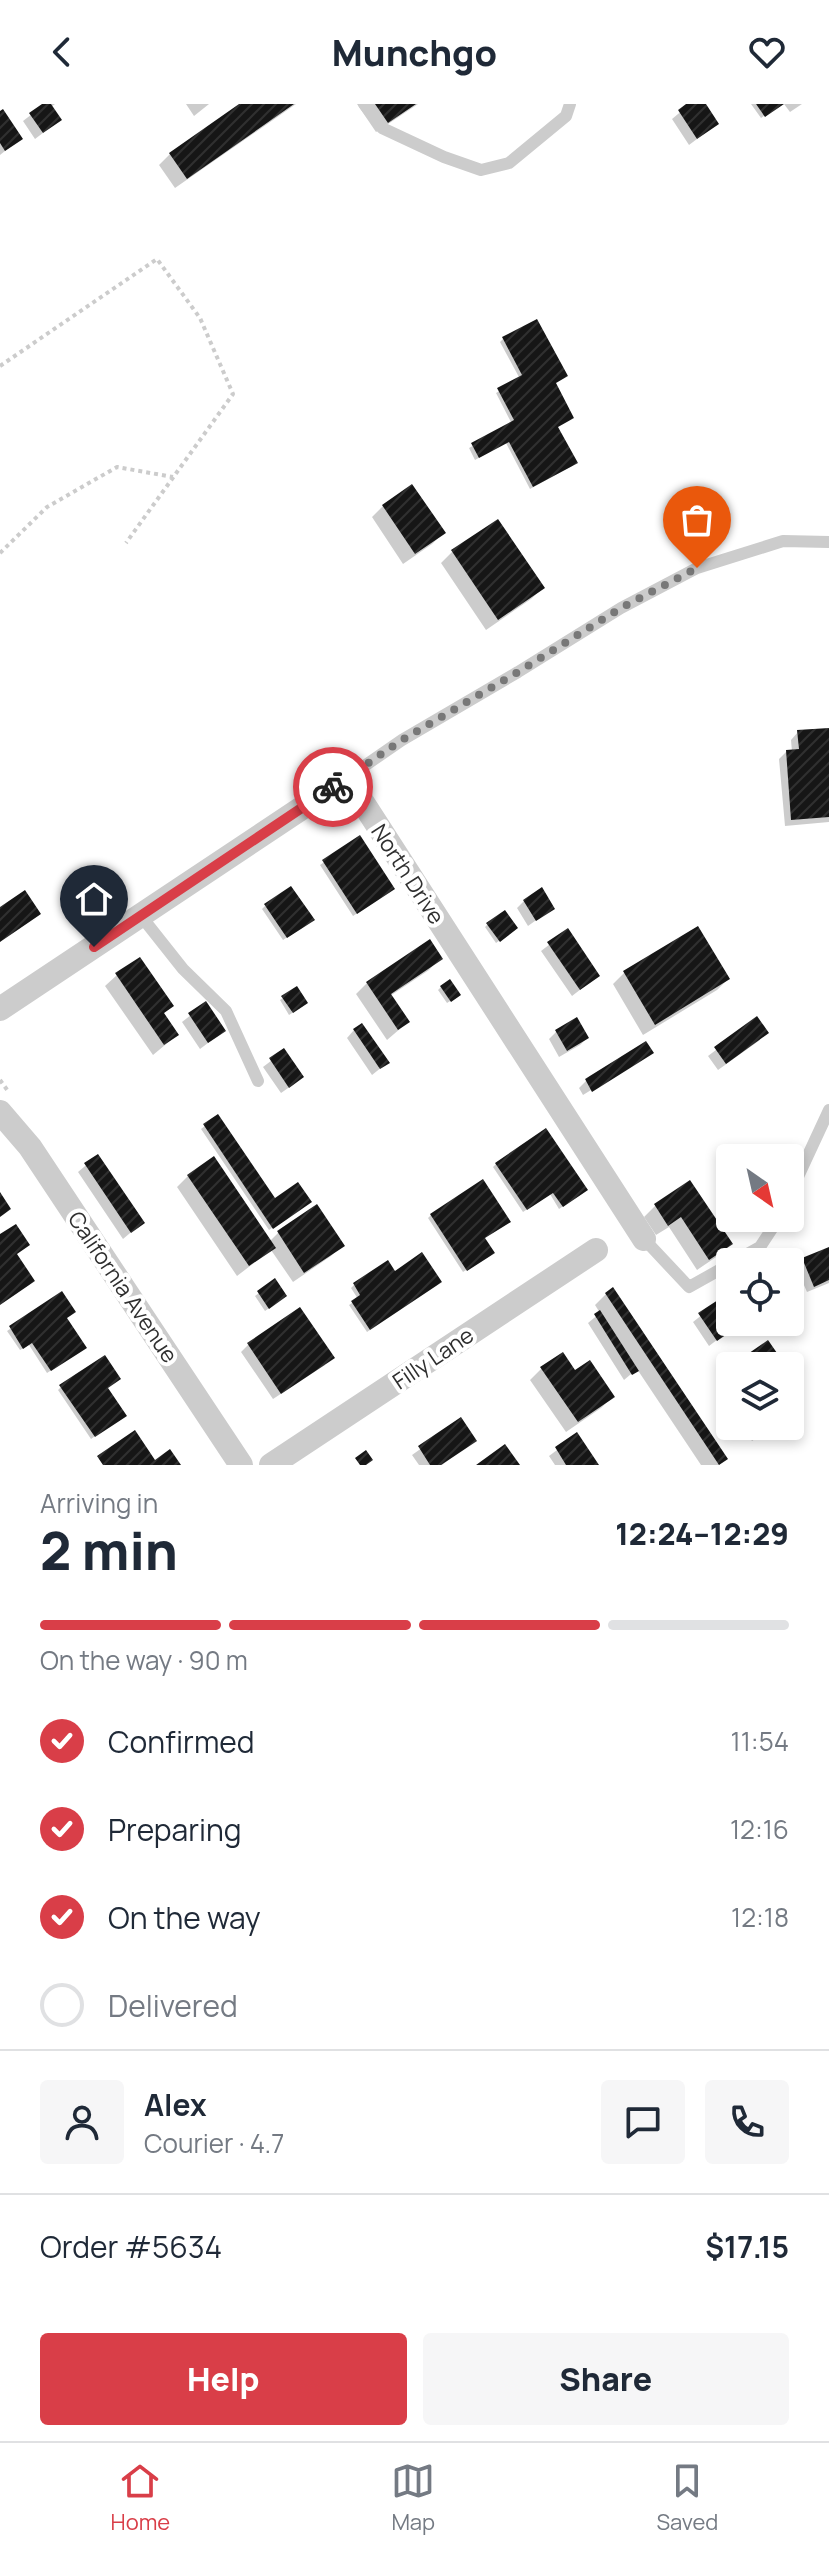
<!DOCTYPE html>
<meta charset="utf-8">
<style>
:root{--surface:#fff;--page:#f6f6f7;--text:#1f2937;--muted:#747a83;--line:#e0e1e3;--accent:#d93e48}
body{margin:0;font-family:Manrope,sans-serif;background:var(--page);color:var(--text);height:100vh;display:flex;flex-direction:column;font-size:30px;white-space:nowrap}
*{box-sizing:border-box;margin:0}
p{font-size:26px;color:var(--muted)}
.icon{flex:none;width:44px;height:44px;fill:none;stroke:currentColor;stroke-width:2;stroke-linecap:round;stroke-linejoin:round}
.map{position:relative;height:1361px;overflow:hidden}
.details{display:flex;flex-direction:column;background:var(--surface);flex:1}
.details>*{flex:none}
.needle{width:52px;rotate:146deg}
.controls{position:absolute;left:716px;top:1040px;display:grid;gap:16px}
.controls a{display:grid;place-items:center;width:88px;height:88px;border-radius:8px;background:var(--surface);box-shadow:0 4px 12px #0003;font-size:40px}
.pin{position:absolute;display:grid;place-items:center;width:68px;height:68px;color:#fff;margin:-82px -34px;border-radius:50% 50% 50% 0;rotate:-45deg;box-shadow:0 0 8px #0007}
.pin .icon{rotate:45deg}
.courier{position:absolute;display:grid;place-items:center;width:80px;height:80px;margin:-40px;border:6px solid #d93e48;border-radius:50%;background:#fff;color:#222;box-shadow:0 2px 10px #0007}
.headline em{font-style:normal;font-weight:800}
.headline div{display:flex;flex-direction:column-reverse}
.headline{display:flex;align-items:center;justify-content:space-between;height:136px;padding:0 40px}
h1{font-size:52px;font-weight:800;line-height:60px}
.bar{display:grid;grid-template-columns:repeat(4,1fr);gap:12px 8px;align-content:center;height:96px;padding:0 40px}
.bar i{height:10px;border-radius:6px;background:var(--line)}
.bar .on{background:var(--accent)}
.bar p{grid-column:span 4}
.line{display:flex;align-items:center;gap:20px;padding:0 40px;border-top:2px solid var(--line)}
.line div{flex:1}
.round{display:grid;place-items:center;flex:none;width:84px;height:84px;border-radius:8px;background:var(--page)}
ol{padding:0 40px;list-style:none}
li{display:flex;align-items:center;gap:24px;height:88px}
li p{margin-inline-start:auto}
li .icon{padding:8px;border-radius:50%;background:var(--accent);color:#fff;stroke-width:4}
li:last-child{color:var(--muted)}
li i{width:44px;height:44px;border:4px solid var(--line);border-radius:50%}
.button{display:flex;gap:16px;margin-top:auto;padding:16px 40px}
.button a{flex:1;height:92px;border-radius:8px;background:var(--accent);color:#fff;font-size:32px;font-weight:800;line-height:92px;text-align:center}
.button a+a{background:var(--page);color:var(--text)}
header{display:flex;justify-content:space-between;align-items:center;height:104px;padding:0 40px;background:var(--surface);font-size:36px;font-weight:800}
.tab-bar{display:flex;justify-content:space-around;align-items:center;height:112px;border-top:2px solid var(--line);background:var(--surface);font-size:22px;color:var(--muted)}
.tab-bar a{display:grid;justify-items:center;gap:4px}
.tab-bar .on{color:var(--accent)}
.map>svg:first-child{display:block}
</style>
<header><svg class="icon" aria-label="back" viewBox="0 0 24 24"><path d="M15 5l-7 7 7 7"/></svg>Munchgo<svg class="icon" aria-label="heart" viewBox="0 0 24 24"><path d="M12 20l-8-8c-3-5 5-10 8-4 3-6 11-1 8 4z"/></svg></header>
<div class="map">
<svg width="829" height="1361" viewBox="0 0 829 1361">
<defs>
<pattern id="building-hatch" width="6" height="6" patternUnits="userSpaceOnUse" patternTransform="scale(2)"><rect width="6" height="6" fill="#161616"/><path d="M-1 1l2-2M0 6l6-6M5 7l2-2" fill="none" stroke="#303030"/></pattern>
</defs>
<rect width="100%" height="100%" fill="#fff"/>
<path fill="#0003" d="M45 0H55L51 3 60 16 35 35 23 17Z
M186 0H209L194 12Z
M243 0H296L175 84 159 61 170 50Z
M357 0H418L376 28Z
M690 0H703L717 20 689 41 672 15Z
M751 0H782L761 14Z
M784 0H802L790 8Z
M0 9 20 35 0 51Z
M503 235 554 279 556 323 572 362 530 385 506 339 475 356 469 344 512 320 496 289 520 275 500 238Z
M383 402 443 429 432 440 403 460 372 413Z
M498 417 543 484 531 495 486 526 441 459 452 448Z
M829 626V718L785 722 779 655 786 648H792L791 636 798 628Z
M359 734 390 788 353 812 320 761Z
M524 797 553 804 528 822 517 804Z
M265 802 309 819 283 836 262 805Z
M488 820 513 827 496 839 485 823Z
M697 825 728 875 717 886 643 931 613 880 624 869Z
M567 827 598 872 572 892 541 847Z
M440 854 429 866 390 892 408 918 387 936 356 890 367 879Z
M117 871 171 902 163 910 177 931 153 951 105 882Z
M441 883 455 894 447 899 438 886Z
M283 894 303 902 289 911 280 896Z
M205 900 224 927 200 945 182 918Z
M757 915 760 936 718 966 708 952Z
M576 916 587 934 580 941 559 953 549 935 556 928Z
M354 926 387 959 372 971 347 934Z
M284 947 294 980 281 989 263 963Z
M651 949 583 991 579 984 586 977Z
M218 1012 275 1096 306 1101 269 1126 201 1025Z
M97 1052 142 1119 123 1135 78 1068Z
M496 1060 583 1089 559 1105 550 1090 523 1108 493 1063Z
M188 1072 269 1138 278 1129 316 1103 342 1141 331 1152 293 1178 271 1146 237 1172 177 1083Z
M689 1079 730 1140 719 1151 697 1166 669 1123 656 1131 644 1113 655 1102Z
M431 1111 483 1135 489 1151 463 1168 428 1114Z
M829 1145V1179L807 1188 796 1163 803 1156Z
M394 1169 437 1181 367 1228 349 1201 358 1195 351 1184 354 1181Z
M275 1177 282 1195 265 1207 255 1192Z
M61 1190 64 1214 81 1247 47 1269 29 1241 20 1246 7 1227Z
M606 1190 725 1355 719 1361H701L637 1265 624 1276 588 1219 600 1209 595 1201Z
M717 1199 734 1223 709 1242 693 1218Z
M248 1241 325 1261 273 1295 241 1248Z
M542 1264 575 1269 612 1293 601 1304 566 1328 530 1276Z
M790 1272 796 1281 790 1287Z
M61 1283 106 1284 121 1314 91 1335 58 1286Z
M461 1316 475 1336 442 1361H419L412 1351Z
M742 1322H774L752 1337Z
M577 1331 597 1361H555L549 1352Z"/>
<path fill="url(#building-hatch)" d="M42 0H51L62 16 43 29 29 9Z
M239 0H294L187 75 169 49Z
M375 0H416L388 19Z
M686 0H706L719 20 697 35 678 6Z
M756 0H784L765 13Z
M3 5 23 35 5 47 0 39V7Z
M537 215 568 272 556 279 574 314 558 323 578 359 533 383 509 338 479 354 471 339 514 316 497 284 522 271 502 233Z
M412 380 446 429 415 450 382 401Z
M498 415 545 484 498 516 451 446Z
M829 624V713L791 716 786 646 799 645 797 626Z
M360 731 395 785 357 810 322 756Z
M291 782 315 816 287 834 264 800Z
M542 783 555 805 536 817 523 796Z
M25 786 41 810 0 838V803Z
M505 806 518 824 500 838 486 819Z
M698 822 730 875 655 921 623 867Z
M568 824 600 872 580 886 547 838Z
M430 835 443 855 391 890 410 918 398 926 366 878Z
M140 853 174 902 164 909 179 931 164 941 115 869Z
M450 875 461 891 451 898 440 882Z
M297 882 308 899 293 909 281 892Z
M206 897 226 927 208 939 188 909Z
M757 912 769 929 726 960 714 943Z
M577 913 589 934 567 947 555 926Z
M362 919 390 959 380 965 353 925Z
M646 937 654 949 592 988 585 975Z
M284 944 304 973 289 984 269 954Z
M218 1010 275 1094 298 1078 312 1098 273 1125 203 1020Z
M546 1024 588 1086 563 1103 553 1089 527 1106 495 1059Z
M98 1050 145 1119 131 1129 84 1059Z
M214 1052 276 1144 249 1162 187 1071Z
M483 1075 511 1118 485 1134 495 1149 467 1167 430 1110Z
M690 1076 733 1140 709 1156 681 1113 668 1122 654 1100Z
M0 1088 11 1105 0 1113Z
M317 1100 345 1142 304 1169 277 1127Z
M16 1120 30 1141 17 1150 35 1177 0 1201V1130Z
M829 1143V1176L814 1183 802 1154Z
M422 1148 442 1178 370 1226 351 1197 360 1191 353 1179 388 1156 395 1167Z
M275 1174 287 1192 269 1205 257 1187Z
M613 1183 728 1355 719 1361 605 1189Z
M62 1187 76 1208 67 1214 87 1244 51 1267 32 1239 23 1245 9 1222Z
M718 1196 730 1214V1218L736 1224 717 1237 698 1209Z
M300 1203 335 1254 281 1290 247 1239Z
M600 1206 639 1267 632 1271 594 1210Z
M768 1236 786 1262H744L739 1256Z
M563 1248 575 1266 590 1256 615 1293 578 1318 540 1263Z
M105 1251 121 1275 108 1284 127 1312 95 1333 59 1281Z
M461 1313 477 1337 441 1361H430L418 1342Z
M135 1326 155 1356 170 1345 181 1361H103L97 1352Z
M577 1328 599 1361H566L555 1343Z
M505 1340 520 1361H476Z
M366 1346 373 1356 366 1361H360L355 1354Z"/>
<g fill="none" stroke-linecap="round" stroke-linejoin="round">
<path stroke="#ccc" stroke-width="4" stroke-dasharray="4 4" stroke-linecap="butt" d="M0 262 157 155 200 214 233 290 126 439
M0 449 47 403 117 363 173 373
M0 976 8 987"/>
<path stroke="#ccc" stroke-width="12" d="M364 0 382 24 444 53 481 66 509 59 566 12 570 0
M347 674 402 636 518 568 621 504 697 464 783 437 829 438
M141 812 183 865 226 907 258 977
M790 1090 829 1006
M644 1135 689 1183 730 1160
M733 1158 760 1143 779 1114"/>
<path stroke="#ccc" stroke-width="24" d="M0 905 347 674 644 1135
M0 1008 30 1043 241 1361
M271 1361 596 1146"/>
</g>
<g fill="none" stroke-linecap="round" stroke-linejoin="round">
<path stroke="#787878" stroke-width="8" stroke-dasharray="0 14.4" d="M333 683 402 636 518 568 621 504 697 464"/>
<path stroke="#d93e48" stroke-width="10" d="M94 843 333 683"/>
</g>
<g text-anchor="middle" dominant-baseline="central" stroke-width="8" stroke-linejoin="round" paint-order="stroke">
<g font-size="22" fill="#2f2f2f" stroke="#fff">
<text transform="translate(408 770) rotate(57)">North Drive</text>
<text transform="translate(123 1183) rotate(56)">California Avenue</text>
<text transform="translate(433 1254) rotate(-34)">Filly Lane</text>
</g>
</g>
</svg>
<div class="controls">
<a><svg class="needle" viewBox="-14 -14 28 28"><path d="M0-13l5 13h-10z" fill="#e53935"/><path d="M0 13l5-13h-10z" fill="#747a83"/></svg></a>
<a><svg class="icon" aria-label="locate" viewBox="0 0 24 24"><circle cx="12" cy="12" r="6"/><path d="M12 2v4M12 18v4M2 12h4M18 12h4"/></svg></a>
<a><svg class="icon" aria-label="layers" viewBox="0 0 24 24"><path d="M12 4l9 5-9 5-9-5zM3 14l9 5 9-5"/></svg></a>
</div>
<div class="pin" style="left:697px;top:464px;background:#ea580c"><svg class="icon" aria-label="bag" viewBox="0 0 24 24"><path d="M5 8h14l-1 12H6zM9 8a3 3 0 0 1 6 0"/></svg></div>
<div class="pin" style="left:94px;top:843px;background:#1f2937"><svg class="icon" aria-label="home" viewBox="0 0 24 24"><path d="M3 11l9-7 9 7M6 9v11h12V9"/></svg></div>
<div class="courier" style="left:333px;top:683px"><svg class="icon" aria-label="bike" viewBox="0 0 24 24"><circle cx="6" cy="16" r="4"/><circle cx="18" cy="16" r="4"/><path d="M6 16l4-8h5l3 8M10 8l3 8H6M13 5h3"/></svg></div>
</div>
<section class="details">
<div class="headline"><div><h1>2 min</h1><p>Arriving in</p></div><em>12:24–12:29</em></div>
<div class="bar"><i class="on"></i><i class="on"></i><i class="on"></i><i></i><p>On the way · 90 m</p></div>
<ol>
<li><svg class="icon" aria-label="check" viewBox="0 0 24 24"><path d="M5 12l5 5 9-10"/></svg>Confirmed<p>11:54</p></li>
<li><svg class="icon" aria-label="check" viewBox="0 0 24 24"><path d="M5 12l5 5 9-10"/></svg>Preparing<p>12:16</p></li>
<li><svg class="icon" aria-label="check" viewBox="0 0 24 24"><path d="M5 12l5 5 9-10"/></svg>On the way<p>12:18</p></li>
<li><i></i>Delivered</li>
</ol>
<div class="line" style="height:144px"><a class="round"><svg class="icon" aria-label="person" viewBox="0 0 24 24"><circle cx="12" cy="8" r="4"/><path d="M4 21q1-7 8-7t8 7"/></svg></a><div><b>Alex</b><p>Courier · 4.7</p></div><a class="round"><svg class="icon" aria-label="chat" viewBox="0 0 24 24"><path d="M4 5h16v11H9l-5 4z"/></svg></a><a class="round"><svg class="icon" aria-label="phone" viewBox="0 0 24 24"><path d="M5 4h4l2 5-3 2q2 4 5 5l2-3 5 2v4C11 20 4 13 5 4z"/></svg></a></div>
<div class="line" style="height:104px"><div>Order #5634</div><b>$17.15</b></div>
<div class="button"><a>Help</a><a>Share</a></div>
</section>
<nav class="tab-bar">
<a class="on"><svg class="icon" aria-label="home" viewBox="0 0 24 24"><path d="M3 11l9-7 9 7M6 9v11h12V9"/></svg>Home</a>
<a><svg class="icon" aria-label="map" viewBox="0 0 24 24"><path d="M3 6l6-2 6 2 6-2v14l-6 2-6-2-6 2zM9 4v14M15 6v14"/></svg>Map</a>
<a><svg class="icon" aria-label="saved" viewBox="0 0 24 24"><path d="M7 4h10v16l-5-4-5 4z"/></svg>Saved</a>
</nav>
